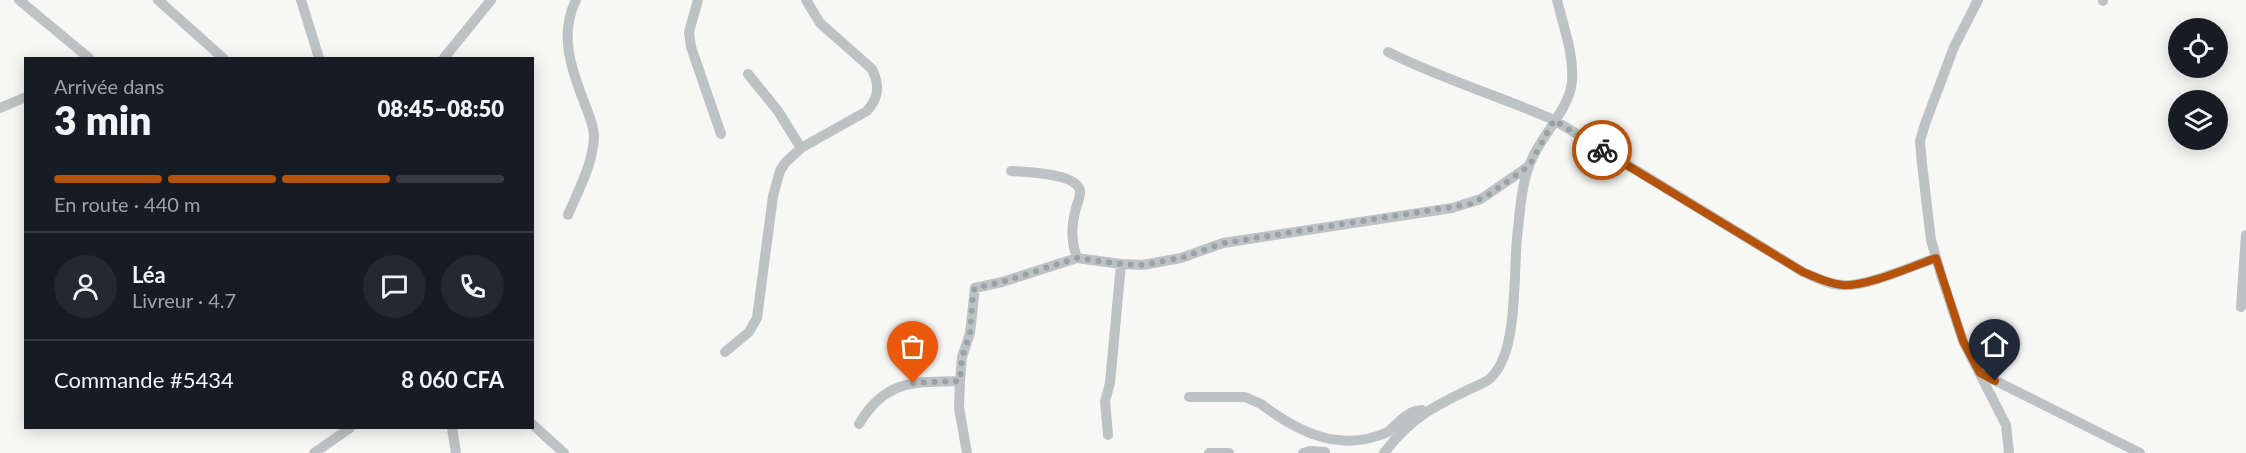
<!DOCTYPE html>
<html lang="fr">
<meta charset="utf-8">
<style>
:root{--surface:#171b24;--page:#242831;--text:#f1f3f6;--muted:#9ea1a6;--line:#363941;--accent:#b45309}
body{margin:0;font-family:Lato,sans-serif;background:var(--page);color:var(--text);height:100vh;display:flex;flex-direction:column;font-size:22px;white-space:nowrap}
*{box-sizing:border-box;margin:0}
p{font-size:20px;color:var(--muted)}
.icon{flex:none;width:33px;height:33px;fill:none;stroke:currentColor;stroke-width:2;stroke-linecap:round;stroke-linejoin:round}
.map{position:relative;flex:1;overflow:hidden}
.side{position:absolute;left:24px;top:57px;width:510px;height:372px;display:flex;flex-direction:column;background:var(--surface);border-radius:0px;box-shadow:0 3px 15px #0003}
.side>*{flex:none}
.fabs{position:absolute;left:2168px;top:18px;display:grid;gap:12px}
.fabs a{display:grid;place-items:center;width:60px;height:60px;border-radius:50%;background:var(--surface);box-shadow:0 3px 15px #0003;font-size:30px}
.pin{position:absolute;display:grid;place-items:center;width:51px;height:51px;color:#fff;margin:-62px -26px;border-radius:50% 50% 50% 0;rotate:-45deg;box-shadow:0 0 6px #0007}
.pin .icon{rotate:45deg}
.courier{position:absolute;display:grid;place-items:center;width:60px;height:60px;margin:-30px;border:4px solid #b45309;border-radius:50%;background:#fff;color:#222;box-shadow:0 2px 8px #0007}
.overview em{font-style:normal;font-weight:800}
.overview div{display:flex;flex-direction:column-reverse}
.overview{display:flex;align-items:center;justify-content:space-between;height:102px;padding:0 30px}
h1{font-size:39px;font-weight:800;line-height:45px}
.bar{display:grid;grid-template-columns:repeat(4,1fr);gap:9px 6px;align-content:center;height:72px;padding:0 30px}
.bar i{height:8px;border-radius:4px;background:var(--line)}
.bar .selected{background:var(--accent)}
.bar p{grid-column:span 4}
.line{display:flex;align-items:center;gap:15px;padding:0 30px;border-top:2px solid var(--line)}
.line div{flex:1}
.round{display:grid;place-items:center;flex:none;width:63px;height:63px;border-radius:32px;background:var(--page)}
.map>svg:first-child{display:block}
</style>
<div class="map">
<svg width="2246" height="453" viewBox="0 0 2246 453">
<rect width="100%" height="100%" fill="#f7f7f5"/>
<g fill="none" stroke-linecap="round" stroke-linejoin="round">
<path stroke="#bdc2c4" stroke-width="10" d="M19 0 89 58
M158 0 223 58
M301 0 319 58
M698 0 689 32 691 47 721 134
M1978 0 1954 47 1925 124 1920 141 1922 164 1931 240 1942 278 1963 341 2006 425 2009 453
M2103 0V1
M1388 52C1442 79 1499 96 1554 120L1803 272C1815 277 1829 285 1843 285 1866 287 1912 266 1936 258
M444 58 491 0
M748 74 778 111 801 148
M0 108 26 97
M1011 171C1025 172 1077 173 1080 191 1081 196 1077 204 1076 208 1071 227 1071 240 1077 258
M568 215C578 191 593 164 594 137 594 124 588 113 584 102 571 68 559 34 576 0
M2241 307 2246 235
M725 352 749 332 757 318 773 196 780 171 785 163 801 148 867 111C879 97 880 86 872 69L820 23 806 0
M1980 373 2140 453
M1189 397H1245L1261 404C1299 433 1341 453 1388 432 1397 424 1408 410 1422 410
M532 424 564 453
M859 424C885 380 913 382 960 381
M452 428 456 453
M1108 435 1105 401 1110 383 1121 264
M314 453 350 428
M967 453 959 408 960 381 962 357 970 333 975 288 1002 282 1077 258 1121 264 1142 265 1181 258 1223 243 1452 208 1481 199 1529 166
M1209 453H1229
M1303 453 1310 451 1325 452
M1384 453C1414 413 1443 402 1487 381 1521 357 1512 268 1518 229 1520 209 1522 185 1529 166 1538 138 1570 110 1572 81 1574 53 1563 26 1557 0"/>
</g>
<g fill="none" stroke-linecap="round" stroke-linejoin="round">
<path stroke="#99a3a6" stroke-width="6" stroke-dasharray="0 10.8" d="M913 383 960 381 962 357 970 333 973 293 975 288 1002 282 1077 258 1121 264 1142 265 1181 258 1224 243 1470 204 1488 195 1529 166 1554 120 1602 150"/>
<path stroke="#b45309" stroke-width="8" d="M1602 150 1803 272C1815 277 1829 284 1843 285 1866 287 1913 266 1936 258L1963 341 1980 373 1995 381"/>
</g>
</svg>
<div class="fabs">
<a><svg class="icon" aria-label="locate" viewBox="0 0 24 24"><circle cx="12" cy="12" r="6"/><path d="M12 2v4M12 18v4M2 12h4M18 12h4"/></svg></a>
<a><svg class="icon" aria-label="layers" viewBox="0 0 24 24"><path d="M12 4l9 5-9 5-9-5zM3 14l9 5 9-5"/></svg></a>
</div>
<div class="pin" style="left:913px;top:383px;background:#ea580c"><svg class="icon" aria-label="bag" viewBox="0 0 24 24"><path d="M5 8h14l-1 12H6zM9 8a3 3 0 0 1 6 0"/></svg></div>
<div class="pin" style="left:1995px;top:381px;background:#1f2937"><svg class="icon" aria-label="home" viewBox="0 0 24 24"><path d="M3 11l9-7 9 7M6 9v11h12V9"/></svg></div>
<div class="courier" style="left:1602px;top:150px"><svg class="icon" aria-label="bike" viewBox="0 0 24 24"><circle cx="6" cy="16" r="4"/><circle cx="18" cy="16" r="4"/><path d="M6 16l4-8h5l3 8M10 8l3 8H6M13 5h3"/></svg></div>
<section class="side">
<div class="overview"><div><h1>3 min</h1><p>Arrivée dans</p></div><em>08:45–08:50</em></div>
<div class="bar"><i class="selected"></i><i class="selected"></i><i class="selected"></i><i></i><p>En route · 440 m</p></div>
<div class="line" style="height:108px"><a class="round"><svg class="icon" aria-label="person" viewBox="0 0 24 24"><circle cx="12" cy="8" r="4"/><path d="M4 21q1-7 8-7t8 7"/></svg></a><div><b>Léa</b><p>Livreur · 4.7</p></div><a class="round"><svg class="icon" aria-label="chat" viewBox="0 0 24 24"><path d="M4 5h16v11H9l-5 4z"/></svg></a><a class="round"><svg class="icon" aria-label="phone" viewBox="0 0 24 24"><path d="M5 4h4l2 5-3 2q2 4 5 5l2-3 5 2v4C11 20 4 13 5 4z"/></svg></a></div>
<div class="line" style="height:78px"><div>Commande #5434</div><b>8 060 CFA</b></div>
</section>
</div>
